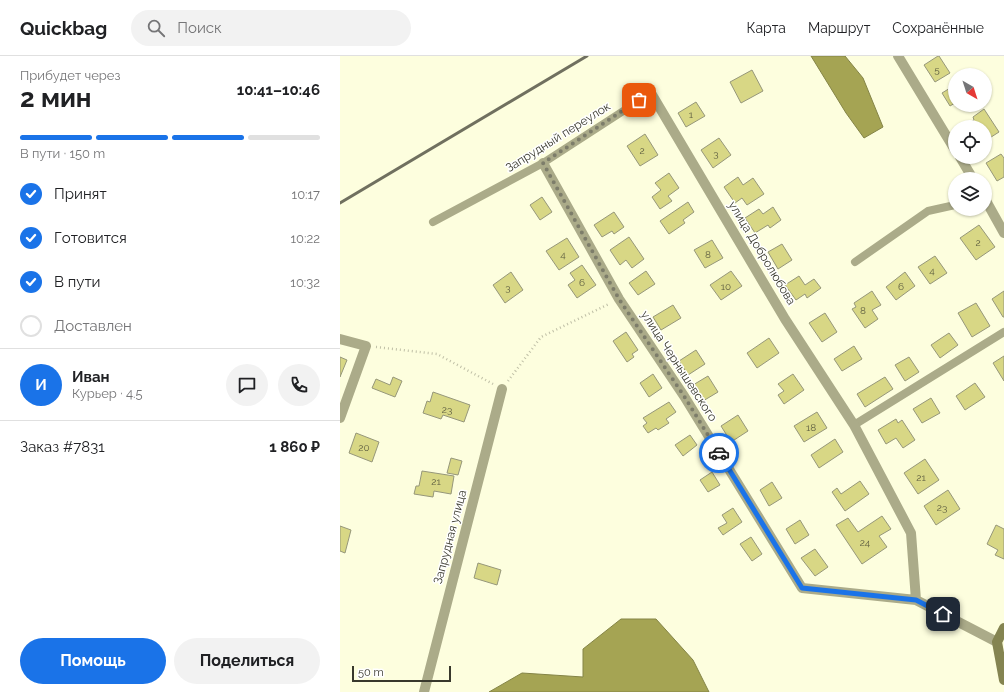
<!DOCTYPE html>
<html lang="ru">
<meta charset="utf-8">
<style>
:root{--surface:#fff;--page:#f2f2f2;--text:#202124;--muted:#757577;--line:#e0e0e0;--accent:#1a73e8}
body{margin:0;font-family:Raleway,sans-serif;background:var(--page);color:var(--text);height:100vh;display:flex;flex-direction:column;font-size:15px;white-space:nowrap}
*{box-sizing:border-box;margin:0}
p{font-size:13px;color:var(--muted)}
.icon{flex:none;width:22px;height:22px;fill:none;stroke:currentColor;stroke-width:2;stroke-linecap:round;stroke-linejoin:round}
.map{position:relative;flex:1;overflow:hidden}
.side{display:flex;flex-direction:column;background:var(--surface);width:340px}
.side>*{flex:none}
.needle{width:26px;rotate:141deg}
.tools{position:absolute;left:608px;top:12px;display:grid;gap:8px}
.tools a{display:grid;place-items:center;width:44px;height:44px;border-radius:50%;background:var(--surface);box-shadow:0 1px 3px #0004;font-size:20px}
.scale{position:absolute;left:12px;bottom:10px;width:99px;box-sizing:border-box;padding-left:4px;border:2px solid #38382c;border-top:0;font-size:11px;line-height:14px;white-space:nowrap;color:#38382c;-webkit-text-stroke:3px #fff;paint-order:stroke}
.pin{position:absolute;display:grid;place-items:center;width:34px;height:34px;color:#fff;margin:-17px;border-radius:8px;box-shadow:0 2px 6px #0006}
.courier{position:absolute;display:grid;place-items:center;width:40px;height:40px;margin:-20px;border:3px solid #1a73e8;border-radius:50%;background:#fff;color:#222;box-shadow:0 1px 5px #0007}
.overview em{font-style:normal;font-weight:700}
.overview div{display:flex;flex-direction:column-reverse}
.overview{display:flex;align-items:center;justify-content:space-between;height:68px;padding:0 20px}
h1{font-size:26px;font-weight:700;line-height:30px}
.bar{display:grid;grid-template-columns:repeat(4,1fr);gap:6px 4px;align-content:center;height:48px;padding:0 20px}
.bar i{height:5px;border-radius:3px;background:var(--line)}
.bar .active{background:var(--accent)}
.bar p{grid-column:span 4}
.line{display:flex;align-items:center;gap:10px;padding:0 20px;border-top:1px solid var(--line)}
.line div{flex:1}
.round{display:grid;place-items:center;flex:none;width:42px;height:42px;border-radius:21px;background:var(--page)}
ol{padding:0 20px;list-style:none}
li{display:flex;align-items:center;gap:12px;height:44px}
li p{margin-inline-start:auto}
li .icon{padding:4px;border-radius:50%;background:var(--accent);color:#fff;stroke-width:4}
li:last-child{color:var(--muted)}
li i{width:22px;height:22px;border:2px solid var(--line);border-radius:50%}
.action{display:flex;gap:8px;margin-top:auto;padding:8px 20px}
.action a{flex:1;height:46px;border-radius:24px;background:var(--accent);color:#fff;font-size:16px;font-weight:700;line-height:46px;text-align:center}
.action a+a{background:var(--page);color:var(--text)}
header{display:flex;align-items:center;gap:24px;box-sizing:border-box;height:56px;padding:0 20px;background:var(--surface);border-bottom:1px solid var(--line)}
header strong{font-size:19px}
nav{display:flex;gap:22px;margin-inline-start:auto;font-size:14px}
.search{width:280px;height:36px;background:var(--page);display:flex;align-items:center;gap:10px;box-sizing:border-box;padding:0 14px;border-radius:22px;color:var(--muted);font-size:15px}
main{display:flex;flex:1;min-height:0}
.map>svg:first-child{display:block}
</style>
<header>
<strong>Quickbag</strong>
<div class="search"><svg class="icon" aria-label="search" viewBox="0 0 24 24"><circle cx="10" cy="10" r="6"/><path d="M15 15l6 6"/></svg>Поиск</div>
<nav><a>Карта</a><a>Маршрут</a><a>Сохранённые</a></nav>
</header>
<main>
<section class="side">
<div class="overview"><div><h1>2 мин</h1><p>Прибудет через</p></div><em>10:41–10:46</em></div>
<div class="bar"><i class="active"></i><i class="active"></i><i class="active"></i><i></i><p>В пути · 150 m</p></div>
<ol>
<li><svg class="icon" aria-label="check" viewBox="0 0 24 24"><path d="M5 12l5 5 9-10"/></svg>Принят<p>10:17</p></li>
<li><svg class="icon" aria-label="check" viewBox="0 0 24 24"><path d="M5 12l5 5 9-10"/></svg>Готовится<p>10:22</p></li>
<li><svg class="icon" aria-label="check" viewBox="0 0 24 24"><path d="M5 12l5 5 9-10"/></svg>В пути<p>10:32</p></li>
<li><i></i>Доставлен</li>
</ol>
<div class="line" style="height:72px"><b class="round" style="background:var(--accent);color:#fff">И</b><div><b>Иван</b><p>Курьер · 4.5</p></div><a class="round"><svg class="icon" aria-label="chat" viewBox="0 0 24 24"><path d="M4 5h16v11H9l-5 4z"/></svg></a><a class="round"><svg class="icon" aria-label="phone" viewBox="0 0 24 24"><path d="M5 4h4l2 5-3 2q2 4 5 5l2-3 5 2v4C11 20 4 13 5 4z"/></svg></a></div>
<div class="line" style="height:52px"><div>Заказ #7831</div><b>1 860 ₽</b></div>
<div class="action"><a>Помощь</a><a>Поделиться</a></div>
</section>
<div class="map">
<svg width="664" height="636" viewBox="0 0 664 636">
<rect width="100%" height="100%" fill="#fdfede"/>
<path fill="#a5a453" stroke="#848447" d="M471 0H505L523 22 543 71 524 82 506 57Z
M281 563H316L353 604 369 636H149L182 617 243 621V593Z"/>
<path fill="#d8d785" stroke="#96977a" d="M598 0H599L610 17 595 26 584 9Z
M412 14 423 35 401 47 390 26Z
M615 29V47L610 50 602 37Z
M356 46 365 60 346 71 338 57Z
M644 53 659 76 645 85V71H624L634 64 633 61Z
M305 78 318 99 300 110 287 90Z
M379 82 391 99 373 112 361 94Z
M661 98 664 102V121L657 125 646 107Z
M329 117 339 132 328 140 332 145 320 153 312 141 321 134 315 127Z
M398 121 403 129 413 122 424 138 407 149 402 142 395 147 384 131Z
M202 141 212 156 200 164 190 149Z
M348 146 354 156 343 164 345 167 329 178 320 165Z
M433 151 441 164 430 172 428 169 415 177 405 162 419 153 423 158Z
M274 156 284 171 274 178 272 175 262 181 254 169Z
M639 169 655 191 636 204 620 182Z
M289 181 304 203 292 212 286 204 280 209 270 194Z
M227 182 239 201 219 214 206 195Z
M372 184 383 202 365 212 354 194Z
M442 188 452 204 438 213 428 196Z
M595 200 607 217 590 228 578 211Z
M242 209 256 229 237 242 228 229 235 224 230 217Z
M306 215 315 228 298 239 289 227Z
M391 215 402 230 381 244 370 229Z
M171 216 183 234 165 247 153 229Z
M565 216 575 230 556 244 546 231Z
M459 220 465 229 474 223 481 232 467 242 465 238 456 244 445 229Z
M532 235 541 249 532 254 538 263 525 272 512 253 516 251 514 247Z
M664 235V261H663L652 243Z
M636 247 650 270 632 281 618 257Z
M333 249 341 262 321 274 313 261Z
M485 257 497 276 482 286 469 267Z
M286 276 298 294 292 298 294 301 287 306 273 285Z
M609 277 618 289 600 302 591 289Z
M429 282 439 297 417 312 407 297Z
M514 290 522 303 502 315 494 303Z
M356 294 365 308 348 319 339 305Z
M664 300V325L653 307Z
M0 301 7 304 0 321Z
M569 301 579 316 565 325 555 309Z
M313 318 322 332 309 341 300 327Z
M453 318 464 334 444 348 438 339 444 335 438 328Z
M368 320 378 336 363 345 353 329Z
M53 321 62 325 55 341 32 332 36 323 50 329Z
M545 321 553 333 525 351 517 338Z
M635 327 645 341 625 354 616 340Z
M93 336 130 349 124 366 103 359 101 363 83 357 87 345 90 346Z
M591 342 600 357 582 367 573 353Z
M329 346 336 356 326 363 329 367 318 374 316 372 308 377 303 370 307 367 303 362Z
M477 356 487 372 464 386 454 370Z
M398 359 408 375 391 386 381 370Z
M556 363 558 367 562 364 575 384 563 392 556 382 546 388 538 374Z
M16 377 39 386 32 406 9 397Z
M350 379 357 389 343 400 335 389Z
M495 383 503 396 479 412 471 399Z
M111 402 122 405 118 419 107 417Z
M585 403 599 424 578 438 564 417Z
M82 415 114 420 111 438 94 435 93 441 74 438 76 430H79Z
M372 416 380 429 368 436 360 424Z
M520 425 529 438 505 455 492 436 497 432 501 438Z
M432 426 442 442 429 450 420 434Z
M608 434 620 453 596 469 584 450Z
M393 452 402 466 383 479 378 472 387 467 382 459Z
M542 460 551 473 539 480 547 491 522 508 496 469 508 462 518 476Z
M460 464 469 479 455 488 446 473Z
M656 469 664 473V503L655 499 658 494 647 488Z
M0 470 11 474 5 497 0 495Z
M411 481 422 498 412 505 400 488Z
M475 493 488 511 475 520 461 502Z
M138 507 161 514 157 529 134 522Z"/>
<g fill="none" stroke-linecap="round" stroke-linejoin="round">
<path stroke="#bfbfa6" stroke-width="2.5" stroke-dasharray="1 3" stroke-linecap="butt" d="M36 291 97 298 153 328
M168 325 201 281 269 248"/>
<path stroke="#abab89" stroke-width="8" d="M93 166 203 107 311 37
M515 206 588 155 615 149
M514 369 664 276"/>
<path stroke="#abab89" stroke-width="10" d="M558 0 615 94
M311 37 445 263 514 369 571 477 576 544
M620 101 633 123
M203 107 279 243 344 340 462 532 576 544 657 586
M645 143 664 177
M0 283 26 290 0 362
M84 636 162 333"/>
<path stroke="#848451" stroke-width="10" d="M664 572 657 586 664 624"/>
<path stroke="#70705f" stroke-width="3" d="M0 147 247 0"/>
</g>
<g fill="none" stroke-linecap="round" stroke-linejoin="round">
<path stroke="#7d7d6a" stroke-width="4" stroke-dasharray="0 7.2" d="M299 44 203 107 279 243 344 340 379 397"/>
<path stroke="#1a73e8" stroke-width="5" d="M379 397 462 532 576 544 603 558"/>
</g>
<g text-anchor="middle" dominant-baseline="central" stroke-width="3" stroke-linejoin="round" paint-order="stroke">
<g font-size="10" fill="#606042">
<text x="597" y="13">5</text>
<text x="351" y="58">1</text>
<text x="302" y="94">2</text>
<text x="376" y="97">3</text>
<text x="638" y="186">2</text>
<text x="223" y="198">4</text>
<text x="368" y="198">8</text>
<text x="592" y="214">4</text>
<text x="242" y="226">6</text>
<text x="386" y="230">10</text>
<text x="561" y="230">6</text>
<text x="168" y="231">3</text>
<text x="523" y="254">8</text>
<text x="107" y="353">23</text>
<text x="471" y="371">18</text>
<text x="24" y="391">20</text>
<text x="581" y="421">21</text>
<text x="96" y="425">21</text>
<text x="602" y="451">23</text>
<text x="525" y="486">24</text>
</g>
<g font-size="12" fill="#38382c" stroke="#fff">
<text transform="translate(218 81) rotate(-32)">Запрудный переулок</text>
<text transform="translate(422 197) rotate(59)">улица Добролюбова</text>
<text transform="translate(339 310) rotate(57)">улица Чернышевского</text>
<text transform="translate(110 481) rotate(-75)">Запрудная улица</text>
</g>
</g>
</svg>
<div class="tools">
<a><svg class="needle" viewBox="-14 -14 28 28"><path d="M0-13l5 13h-10z" fill="#e53935"/><path d="M0 13l5-13h-10z" fill="#757577"/></svg></a>
<a><svg class="icon" aria-label="locate" viewBox="0 0 24 24"><circle cx="12" cy="12" r="6"/><path d="M12 2v4M12 18v4M2 12h4M18 12h4"/></svg></a>
<a><svg class="icon" aria-label="layers" viewBox="0 0 24 24"><path d="M12 4l9 5-9 5-9-5zM3 14l9 5 9-5"/></svg></a>
</div>
<div class="scale">50 m</div>
<div class="pin" style="left:299px;top:44px;background:#ea580c"><svg class="icon" aria-label="bag" viewBox="0 0 24 24"><path d="M5 8h14l-1 12H6zM9 8a3 3 0 0 1 6 0"/></svg></div>
<div class="pin" style="left:603px;top:558px;background:#1f2937"><svg class="icon" aria-label="home" viewBox="0 0 24 24"><path d="M3 11l9-7 9 7M6 9v11h12V9"/></svg></div>
<div class="courier" style="left:379px;top:397px"><svg class="icon" aria-label="car" viewBox="0 0 24 24"><path d="M5 17H2v-5l4-1 3-4h7l3 4 3 1v5h-3M9 17h6M6 11h13"/><circle cx="7" cy="17" r="2"/><circle cx="17" cy="17" r="2"/></svg></div>
</div>
</main>
